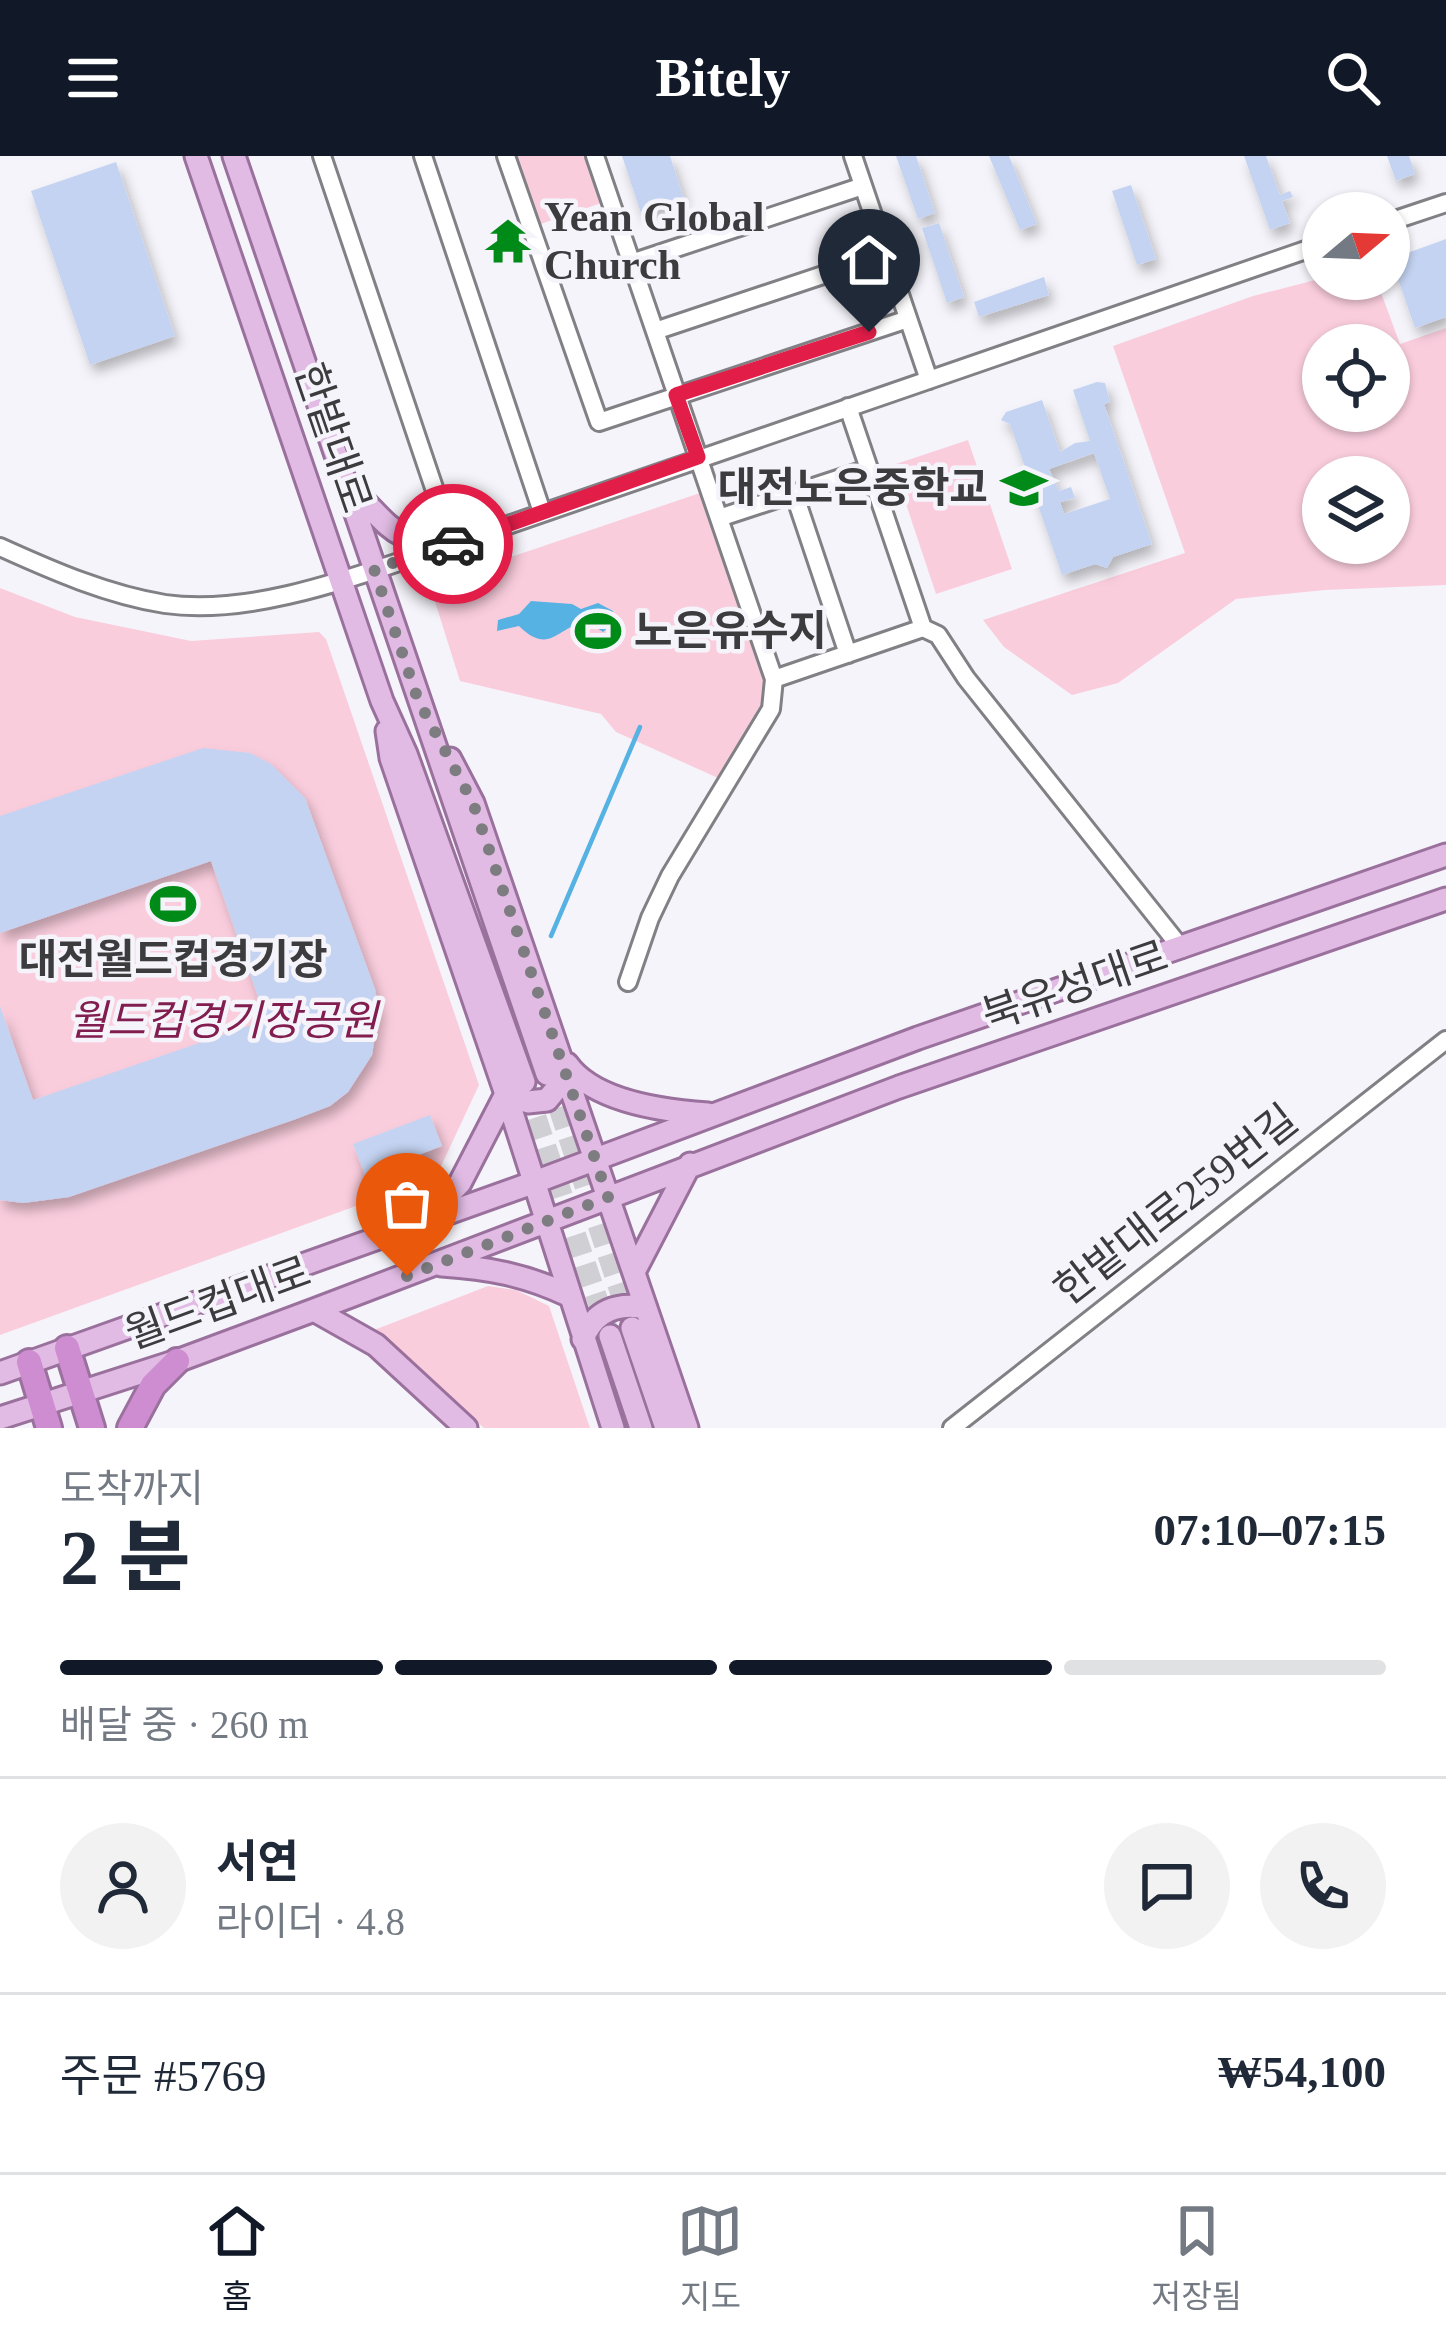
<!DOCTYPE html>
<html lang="ko">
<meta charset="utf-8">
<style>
:root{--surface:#fff;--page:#f2f2f3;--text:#1f2937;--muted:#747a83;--line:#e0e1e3;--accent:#111827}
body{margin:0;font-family:"Times New Roman","Noto Sans KR",serif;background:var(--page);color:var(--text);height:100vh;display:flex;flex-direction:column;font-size:45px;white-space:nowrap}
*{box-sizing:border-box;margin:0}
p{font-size:39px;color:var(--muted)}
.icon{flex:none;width:66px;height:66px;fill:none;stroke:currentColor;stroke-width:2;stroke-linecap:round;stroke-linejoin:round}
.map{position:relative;height:1272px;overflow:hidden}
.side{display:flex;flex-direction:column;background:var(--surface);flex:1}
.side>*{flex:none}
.needle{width:78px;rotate:71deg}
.controls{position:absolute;left:1302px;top:36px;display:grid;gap:24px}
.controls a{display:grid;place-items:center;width:108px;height:108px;border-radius:50%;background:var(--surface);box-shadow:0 3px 9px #0004;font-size:60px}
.pin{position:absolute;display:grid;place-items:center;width:102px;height:102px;color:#fff;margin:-123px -51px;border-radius:50% 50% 50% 0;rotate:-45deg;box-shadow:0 0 12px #0007}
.pin .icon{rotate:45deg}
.courier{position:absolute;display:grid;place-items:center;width:120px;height:120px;margin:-60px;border:9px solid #e11d48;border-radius:50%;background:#fff;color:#222;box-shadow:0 3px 15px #0007}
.headline em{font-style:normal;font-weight:800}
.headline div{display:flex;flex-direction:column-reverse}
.headline{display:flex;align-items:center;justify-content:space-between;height:204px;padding:0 60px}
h1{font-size:78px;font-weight:800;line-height:90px}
.bar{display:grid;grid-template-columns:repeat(4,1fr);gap:18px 12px;align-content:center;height:144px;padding:0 60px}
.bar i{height:15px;border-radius:9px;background:var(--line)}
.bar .active{background:var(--accent)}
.bar p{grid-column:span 4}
.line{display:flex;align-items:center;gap:30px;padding:0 60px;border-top:3px solid var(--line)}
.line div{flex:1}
.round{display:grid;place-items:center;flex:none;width:126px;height:126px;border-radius:63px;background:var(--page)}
header{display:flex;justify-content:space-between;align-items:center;height:156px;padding:0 60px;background:var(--accent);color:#fff;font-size:54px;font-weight:800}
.dock{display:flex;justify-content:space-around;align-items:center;height:168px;border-top:3px solid var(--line);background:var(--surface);font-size:33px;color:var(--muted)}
.dock a{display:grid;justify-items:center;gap:6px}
.dock .active{color:var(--accent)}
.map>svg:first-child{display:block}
</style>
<header><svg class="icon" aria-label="menu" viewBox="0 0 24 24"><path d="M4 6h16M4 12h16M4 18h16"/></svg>Bitely<svg class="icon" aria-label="search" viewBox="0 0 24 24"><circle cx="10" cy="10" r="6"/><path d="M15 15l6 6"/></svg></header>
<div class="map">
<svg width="1446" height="1272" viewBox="0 0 1446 1272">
<defs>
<filter id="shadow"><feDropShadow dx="4.5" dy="8" stdDeviation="6" flood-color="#0004"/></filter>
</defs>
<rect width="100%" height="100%" fill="#f5f4fa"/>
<path fill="#facddd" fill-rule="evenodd" d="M514 0H592L607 45 538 69Z
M1323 122 1376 123 1400 188 1446 172V429L1325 434 1236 443 1118 527 1072 539 1004 491 983 464 1185 397 1113 190 1253 140ZM1323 189H1389V255H1323ZM1323 321H1389V387H1323Z
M968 284 1012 413 936 438 893 309Z
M700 337 767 516 763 557 745 591 718 622 616 576 601 558 460 525 431 433 464 417Z
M0 432 75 461 191 485 319 476 326 483 479 929 436 1021 0 1179Z
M488 1130 516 1134 549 1150 590 1272H484L374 1174Z"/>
<path fill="#56b2e2" d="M531 445 572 448 581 453 598 447 613 455 615 465 603 476C563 448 558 509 519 470L497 475 498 464 519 458Z"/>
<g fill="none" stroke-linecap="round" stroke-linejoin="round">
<path stroke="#56b2e2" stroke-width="4.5" d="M551 780 640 571"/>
</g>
<path fill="#c4d3f1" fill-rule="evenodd" filter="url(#shadow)" d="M622 0H670L684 43 641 57Z
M896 0H916L935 57 918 63Z
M989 0H1009L1037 68 1020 74Z
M1244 0H1266L1280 39 1290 35 1293 41 1282 45 1290 67 1270 74Z
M1387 0H1409L1415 18 1396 25Z
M116 6 175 180 90 209 31 35Z
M1131 29 1156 103 1137 109 1112 35Z
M939 67 964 141 947 147 922 72Z
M1446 83V161L1415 172 1391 103Z
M1044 121 1049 139 979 161 974 146Z
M1097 226 1105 227 1110 246 1104 248 1152 388 1113 401 1107 412 1095 408 1062 419 1010 268 1001 264 1006 256 1042 244 1060 296 1075 287 1090 285 1073 234ZM1094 297 1110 343 1064 358 1060 346 1075 342 1071 331 1059 335 1049 313Z
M203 592 250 597 271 608 305 642 375 833 379 855 372 899 348 936 330 950 296 963 69 1041 23 1047 0 1044V850L33 944 266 864 211 705 0 777V660Z
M430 959 442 990 365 1019 353 988Z"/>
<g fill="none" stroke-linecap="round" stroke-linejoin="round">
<path stroke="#d0cfd4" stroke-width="21" stroke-dasharray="21 10" stroke-linecap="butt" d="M549 922 630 1165
M526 932 608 1175"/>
<g stroke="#818085" stroke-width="22">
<path id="minor" d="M322 0 453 388
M423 0 542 356
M506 0 599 266 908 163
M595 0 774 523 771 553 670 720 650 762 628 826
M853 0 929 224
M1389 66 1446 47
M631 107 863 30
M655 175 886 98
M794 337 848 498
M719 362 868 313
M0 391C53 415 108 439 165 448 257 461 366 416 453 388L1323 88
M923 472 938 479 966 522 1182 793
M774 523 923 472 848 251
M952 1272 1446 884"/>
</g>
<g stroke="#9a709d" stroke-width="27">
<path id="major" d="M196 0 382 545 406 598 524 926
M234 0 547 918
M346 329C390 365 387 388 453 388
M387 575 391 602 506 938 613 1272
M450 603 473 647 687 1272
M567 908C594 946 665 955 708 958
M427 1061 460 1027 506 938 528 946 547 944 562 926 563 910
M442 1109C489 1112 525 1119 568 1139
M634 1116 690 1008
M314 1154 376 1189 466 1272
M632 1172 666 1272
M610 1180 641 1272
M583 1183C594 1155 617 1146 646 1152
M0 1217 535 1026 918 882 1446 699
M0 1262 177 1205 314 1154 899 931 1446 743"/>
</g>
<g stroke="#9a709d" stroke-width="30">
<path id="highway" d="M67 1192 92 1272
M29 1206 49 1272
M130 1272 153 1229 177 1205"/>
</g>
<use href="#minor" stroke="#fff" stroke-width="16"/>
<use href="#major" stroke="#e1bbe3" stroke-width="21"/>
<use href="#highway" stroke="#cd8dd0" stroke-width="24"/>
</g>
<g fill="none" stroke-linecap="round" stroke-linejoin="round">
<path stroke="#7d7c80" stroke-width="12" stroke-dasharray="0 21.6" d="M407 1120 608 1041 473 647 418 544 374 413 453 388"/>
<path stroke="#e11d48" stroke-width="15" d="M453 388 698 301 676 239 869 176"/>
</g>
<defs>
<g id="temple-bare" transform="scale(3.6)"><path d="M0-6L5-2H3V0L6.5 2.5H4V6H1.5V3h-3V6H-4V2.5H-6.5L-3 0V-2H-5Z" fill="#008a18" stroke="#f5f4fa" stroke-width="2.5" paint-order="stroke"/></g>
<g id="school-bare" transform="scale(3.6)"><path d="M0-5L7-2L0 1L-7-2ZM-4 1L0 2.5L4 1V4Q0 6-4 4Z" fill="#008a18" stroke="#f5f4fa" stroke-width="2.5" paint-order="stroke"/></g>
<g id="stadium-bare" transform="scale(3.6)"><path d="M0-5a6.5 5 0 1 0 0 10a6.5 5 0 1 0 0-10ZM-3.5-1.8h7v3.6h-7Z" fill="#008a18" stroke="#f5f4fa" stroke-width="2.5" paint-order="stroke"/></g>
</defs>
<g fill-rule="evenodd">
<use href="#temple-bare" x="508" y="85"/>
<use href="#school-bare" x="1024" y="332"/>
<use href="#stadium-bare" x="598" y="475"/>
<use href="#stadium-bare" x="173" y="748"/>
</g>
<g text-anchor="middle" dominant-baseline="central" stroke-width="9" stroke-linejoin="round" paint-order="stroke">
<g font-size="42" font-weight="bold" fill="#3c3b3e" stroke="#f5f4fa" text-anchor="start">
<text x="544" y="61">Yean Global<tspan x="544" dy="48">Church</tspan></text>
<text x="988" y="332" text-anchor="end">대전노은중학교</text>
<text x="634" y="475">노은유수지</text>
<text x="173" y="804" text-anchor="middle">대전월드컵경기장</text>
</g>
<g font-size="42" fill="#3c3b3e" stroke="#f5f4fa">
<text transform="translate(333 282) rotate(71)">한밭대로</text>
<text transform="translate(1075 830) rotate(-19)">북유성대로</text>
<text transform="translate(1176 1049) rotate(-38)">한밭대로259번길</text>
<text transform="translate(218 1147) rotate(-20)">월드컵대로</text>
</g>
<g font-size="42" font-style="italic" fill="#811d4f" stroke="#f5f4fa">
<text x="223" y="865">월드컵경기장공원</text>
</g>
</g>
</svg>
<div class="controls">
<a><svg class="needle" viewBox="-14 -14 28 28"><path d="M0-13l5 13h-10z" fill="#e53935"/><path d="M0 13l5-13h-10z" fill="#747a83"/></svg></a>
<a><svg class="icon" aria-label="locate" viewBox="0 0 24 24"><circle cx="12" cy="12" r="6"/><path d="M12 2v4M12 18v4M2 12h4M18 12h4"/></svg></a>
<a><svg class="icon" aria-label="layers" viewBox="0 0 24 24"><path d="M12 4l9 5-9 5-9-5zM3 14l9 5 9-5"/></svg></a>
</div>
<div class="pin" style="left:407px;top:1120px;background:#ea580c"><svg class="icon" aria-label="bag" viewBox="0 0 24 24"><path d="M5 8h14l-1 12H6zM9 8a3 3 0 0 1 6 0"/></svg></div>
<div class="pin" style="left:869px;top:176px;background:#1f2937"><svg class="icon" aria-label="home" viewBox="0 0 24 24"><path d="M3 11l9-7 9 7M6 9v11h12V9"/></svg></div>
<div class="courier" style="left:453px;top:388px"><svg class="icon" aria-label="car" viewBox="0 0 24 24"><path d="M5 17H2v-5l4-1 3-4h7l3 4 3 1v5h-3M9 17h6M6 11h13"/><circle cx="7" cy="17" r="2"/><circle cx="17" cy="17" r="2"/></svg></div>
</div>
<section class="side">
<div class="headline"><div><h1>2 분</h1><p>도착까지</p></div><em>07:10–07:15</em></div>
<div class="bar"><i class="active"></i><i class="active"></i><i class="active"></i><i></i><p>배달 중 · 260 m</p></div>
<div class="line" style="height:216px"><a class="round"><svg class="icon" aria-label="person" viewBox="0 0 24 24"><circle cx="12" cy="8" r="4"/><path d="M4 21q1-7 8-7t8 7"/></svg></a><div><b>서연</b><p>라이더 · 4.8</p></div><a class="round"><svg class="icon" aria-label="chat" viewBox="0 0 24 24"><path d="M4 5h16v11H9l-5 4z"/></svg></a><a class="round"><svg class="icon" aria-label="phone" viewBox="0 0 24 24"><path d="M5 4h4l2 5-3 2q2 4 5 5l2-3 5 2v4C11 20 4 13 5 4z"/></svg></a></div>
<div class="line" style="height:156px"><div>주문 #5769</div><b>₩54,100</b></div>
</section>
<nav class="dock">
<a class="active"><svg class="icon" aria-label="home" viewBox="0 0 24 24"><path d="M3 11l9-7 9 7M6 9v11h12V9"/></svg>홈</a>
<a><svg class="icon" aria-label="map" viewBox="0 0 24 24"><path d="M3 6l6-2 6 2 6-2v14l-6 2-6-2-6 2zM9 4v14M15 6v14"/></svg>지도</a>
<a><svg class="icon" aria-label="saved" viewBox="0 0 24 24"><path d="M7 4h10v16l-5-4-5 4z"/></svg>저장됨</a>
</nav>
